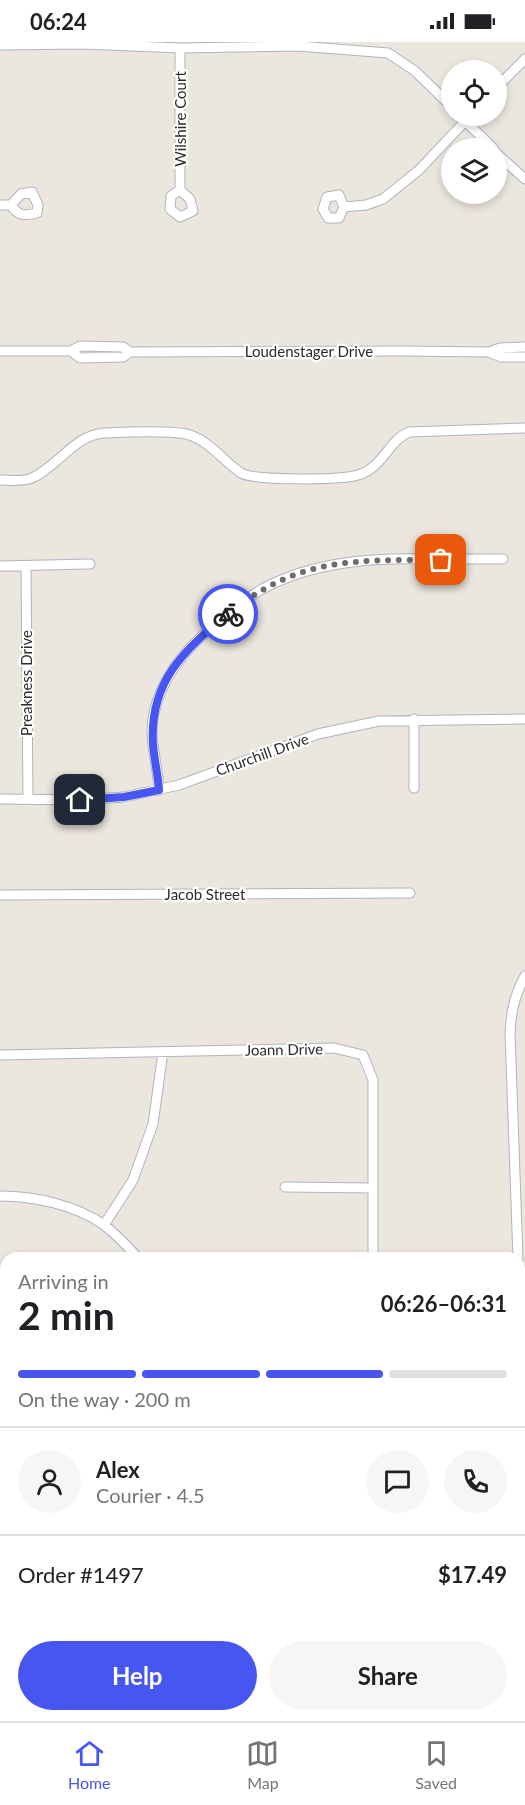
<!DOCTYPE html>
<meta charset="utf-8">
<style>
:root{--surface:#fff;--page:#f6f6f6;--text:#202124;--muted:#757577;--line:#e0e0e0;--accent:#4756f0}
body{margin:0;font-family:Lato,sans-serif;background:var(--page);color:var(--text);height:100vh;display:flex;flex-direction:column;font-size:22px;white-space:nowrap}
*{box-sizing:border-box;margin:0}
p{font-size:20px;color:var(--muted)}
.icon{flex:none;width:33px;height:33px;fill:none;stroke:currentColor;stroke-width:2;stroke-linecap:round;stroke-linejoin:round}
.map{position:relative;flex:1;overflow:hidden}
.panel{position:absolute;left:0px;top:1210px;width:525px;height:470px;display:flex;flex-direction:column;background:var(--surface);border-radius:18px 18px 0 0;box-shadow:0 3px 9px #0003}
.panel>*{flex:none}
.fabs{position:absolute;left:441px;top:18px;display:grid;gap:12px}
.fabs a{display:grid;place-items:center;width:66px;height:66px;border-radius:50%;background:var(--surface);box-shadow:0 3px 9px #0003;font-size:30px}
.pin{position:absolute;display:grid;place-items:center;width:51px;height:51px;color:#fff;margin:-26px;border-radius:12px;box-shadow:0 3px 9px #0006}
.courier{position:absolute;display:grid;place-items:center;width:60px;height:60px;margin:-30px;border:4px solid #4756f0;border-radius:50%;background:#fff;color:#222;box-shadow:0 2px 8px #0007}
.headline em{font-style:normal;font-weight:700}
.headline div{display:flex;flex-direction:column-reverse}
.headline{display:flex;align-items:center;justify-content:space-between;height:102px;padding:0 18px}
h1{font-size:39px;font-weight:700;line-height:45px}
.bar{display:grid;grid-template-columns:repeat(4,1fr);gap:9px 6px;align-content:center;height:72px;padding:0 18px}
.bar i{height:8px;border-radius:4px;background:var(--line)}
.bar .current{background:var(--accent)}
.bar p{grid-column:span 4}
.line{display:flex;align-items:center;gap:15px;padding:0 18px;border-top:2px solid var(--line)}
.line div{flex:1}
.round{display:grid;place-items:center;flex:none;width:63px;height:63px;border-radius:32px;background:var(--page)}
.action{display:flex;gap:12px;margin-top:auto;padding:12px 18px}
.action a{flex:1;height:69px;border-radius:36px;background:var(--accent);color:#fff;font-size:24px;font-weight:700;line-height:69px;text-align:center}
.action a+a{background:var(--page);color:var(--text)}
.status{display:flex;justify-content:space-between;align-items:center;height:42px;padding:0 30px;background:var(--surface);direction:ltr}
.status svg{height:16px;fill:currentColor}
.tabs{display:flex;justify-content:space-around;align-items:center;height:84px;border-top:2px solid var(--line);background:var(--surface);font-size:16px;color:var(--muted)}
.tabs a{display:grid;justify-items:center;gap:3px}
.tabs .current{color:var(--accent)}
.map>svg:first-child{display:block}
</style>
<div class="status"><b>06:24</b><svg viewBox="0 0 49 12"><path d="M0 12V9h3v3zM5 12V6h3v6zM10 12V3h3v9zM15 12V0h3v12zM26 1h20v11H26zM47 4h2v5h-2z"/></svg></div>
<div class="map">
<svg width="525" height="1679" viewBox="0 0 525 1679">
<rect width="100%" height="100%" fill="#ece7de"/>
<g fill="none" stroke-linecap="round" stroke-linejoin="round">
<g stroke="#b1b3be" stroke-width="11">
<path id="minor" d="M0 3 84 2 180 6 298 4 388 11 415 29 452 65
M180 6V148L171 154 170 167 180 175 193 169 190 157 180 148
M496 46 525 17
M460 74 493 106
M496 111 525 137
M0 163H11L21 152 32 150 38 163 37 171C24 174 18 174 11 163
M344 165 339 176H328L323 167 327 155 339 153 344 165 366 163 383 157 419 128 470 74
M0 309H71L80 304 123 305 130 310
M71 309 80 316 123 315 130 310 400 309 489 310 501 315H525
M489 310 500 306 525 305
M0 438C9 438 23 440 32 436 58 425 74 393 104 391 124 390 167 388 186 392 208 397 223 419 241 431 254 439 342 438 358 433 383 426 388 399 409 390L525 386
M0 524 90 522
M26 524 28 757
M414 746V677
M159 748C158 722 148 696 154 671 162 634 186 606 215 583 232 568 249 553 270 543 341 508 426 518 503 517
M0 757 80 758 124 755 179 743 318 692 379 679 525 677
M0 853 410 851
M0 1013 334 1006 363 1013 373 1038V1216
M285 1145 372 1146
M0 1154C34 1154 76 1163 104 1183 116 1192 128 1205 138 1216
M104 1183 133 1138 153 1082 163 1010
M518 1216 510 992C511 971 514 954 525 934
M519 1236 520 1251
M0 1278 6 1284
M0 1471 6 1475
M0 1569H6
M0 1639 6 1640
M176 1674V1679
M30 1679V1674"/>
</g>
<use href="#minor" stroke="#fff" stroke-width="9"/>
</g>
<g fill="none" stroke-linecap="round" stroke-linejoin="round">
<path stroke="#6f6d6a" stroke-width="6" stroke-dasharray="0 10.8" d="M228 572C298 515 355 518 441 518"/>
<path stroke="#4756f0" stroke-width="8" d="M80 758 124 755 159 748C158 732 154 717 153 702 149 640 184 608 228 572"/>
</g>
<g text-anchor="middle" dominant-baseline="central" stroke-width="4.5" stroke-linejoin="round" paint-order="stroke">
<g font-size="15" fill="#2b2b2b" stroke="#fff">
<text transform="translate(180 77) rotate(-90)">Wilshire Court</text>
<text x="309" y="309">Loudenstager Drive</text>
<text transform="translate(26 641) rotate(-90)">Preakness Drive</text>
<text transform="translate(262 712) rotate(-20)">Churchill Drive</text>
<text x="205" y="852">Jacob Street</text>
<text transform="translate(284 1007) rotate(-1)">Joann Drive</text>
</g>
</g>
</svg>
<div class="fabs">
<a><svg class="icon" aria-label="locate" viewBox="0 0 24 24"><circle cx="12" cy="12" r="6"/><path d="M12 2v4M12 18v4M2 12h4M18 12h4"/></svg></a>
<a><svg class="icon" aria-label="layers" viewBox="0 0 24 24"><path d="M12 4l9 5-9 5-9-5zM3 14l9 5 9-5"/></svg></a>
</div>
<div class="pin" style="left:441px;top:518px;background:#ea580c"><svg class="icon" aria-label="bag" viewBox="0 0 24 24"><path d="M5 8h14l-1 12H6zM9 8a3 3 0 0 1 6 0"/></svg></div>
<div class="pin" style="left:80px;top:758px;background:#1f2937"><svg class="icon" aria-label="home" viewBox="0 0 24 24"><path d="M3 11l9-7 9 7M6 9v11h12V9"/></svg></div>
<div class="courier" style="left:228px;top:572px"><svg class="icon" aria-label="bike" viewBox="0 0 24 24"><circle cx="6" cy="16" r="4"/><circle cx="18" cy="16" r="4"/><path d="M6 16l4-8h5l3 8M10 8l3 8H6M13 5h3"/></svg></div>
<section class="panel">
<div class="headline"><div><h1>2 min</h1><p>Arriving in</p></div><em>06:26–06:31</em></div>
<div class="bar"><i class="current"></i><i class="current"></i><i class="current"></i><i></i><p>On the way · 200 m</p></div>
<div class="line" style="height:108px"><a class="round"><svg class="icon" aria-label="person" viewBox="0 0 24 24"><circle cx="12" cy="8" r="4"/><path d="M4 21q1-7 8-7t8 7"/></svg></a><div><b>Alex</b><p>Courier · 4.5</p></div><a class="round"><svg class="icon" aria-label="chat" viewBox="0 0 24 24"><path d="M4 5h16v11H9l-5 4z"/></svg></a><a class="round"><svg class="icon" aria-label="phone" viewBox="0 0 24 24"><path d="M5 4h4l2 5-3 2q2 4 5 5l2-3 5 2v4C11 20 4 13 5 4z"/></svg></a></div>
<div class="line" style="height:78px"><div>Order #1497</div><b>$17.49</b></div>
<div class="action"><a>Help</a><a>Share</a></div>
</section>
</div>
<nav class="tabs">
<a class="current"><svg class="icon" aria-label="home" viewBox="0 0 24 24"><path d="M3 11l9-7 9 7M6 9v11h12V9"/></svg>Home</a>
<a><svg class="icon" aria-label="map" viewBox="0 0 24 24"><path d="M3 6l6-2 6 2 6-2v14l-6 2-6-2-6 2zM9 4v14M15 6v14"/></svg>Map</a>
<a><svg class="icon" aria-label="saved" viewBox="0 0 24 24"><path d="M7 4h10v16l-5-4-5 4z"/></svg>Saved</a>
</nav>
